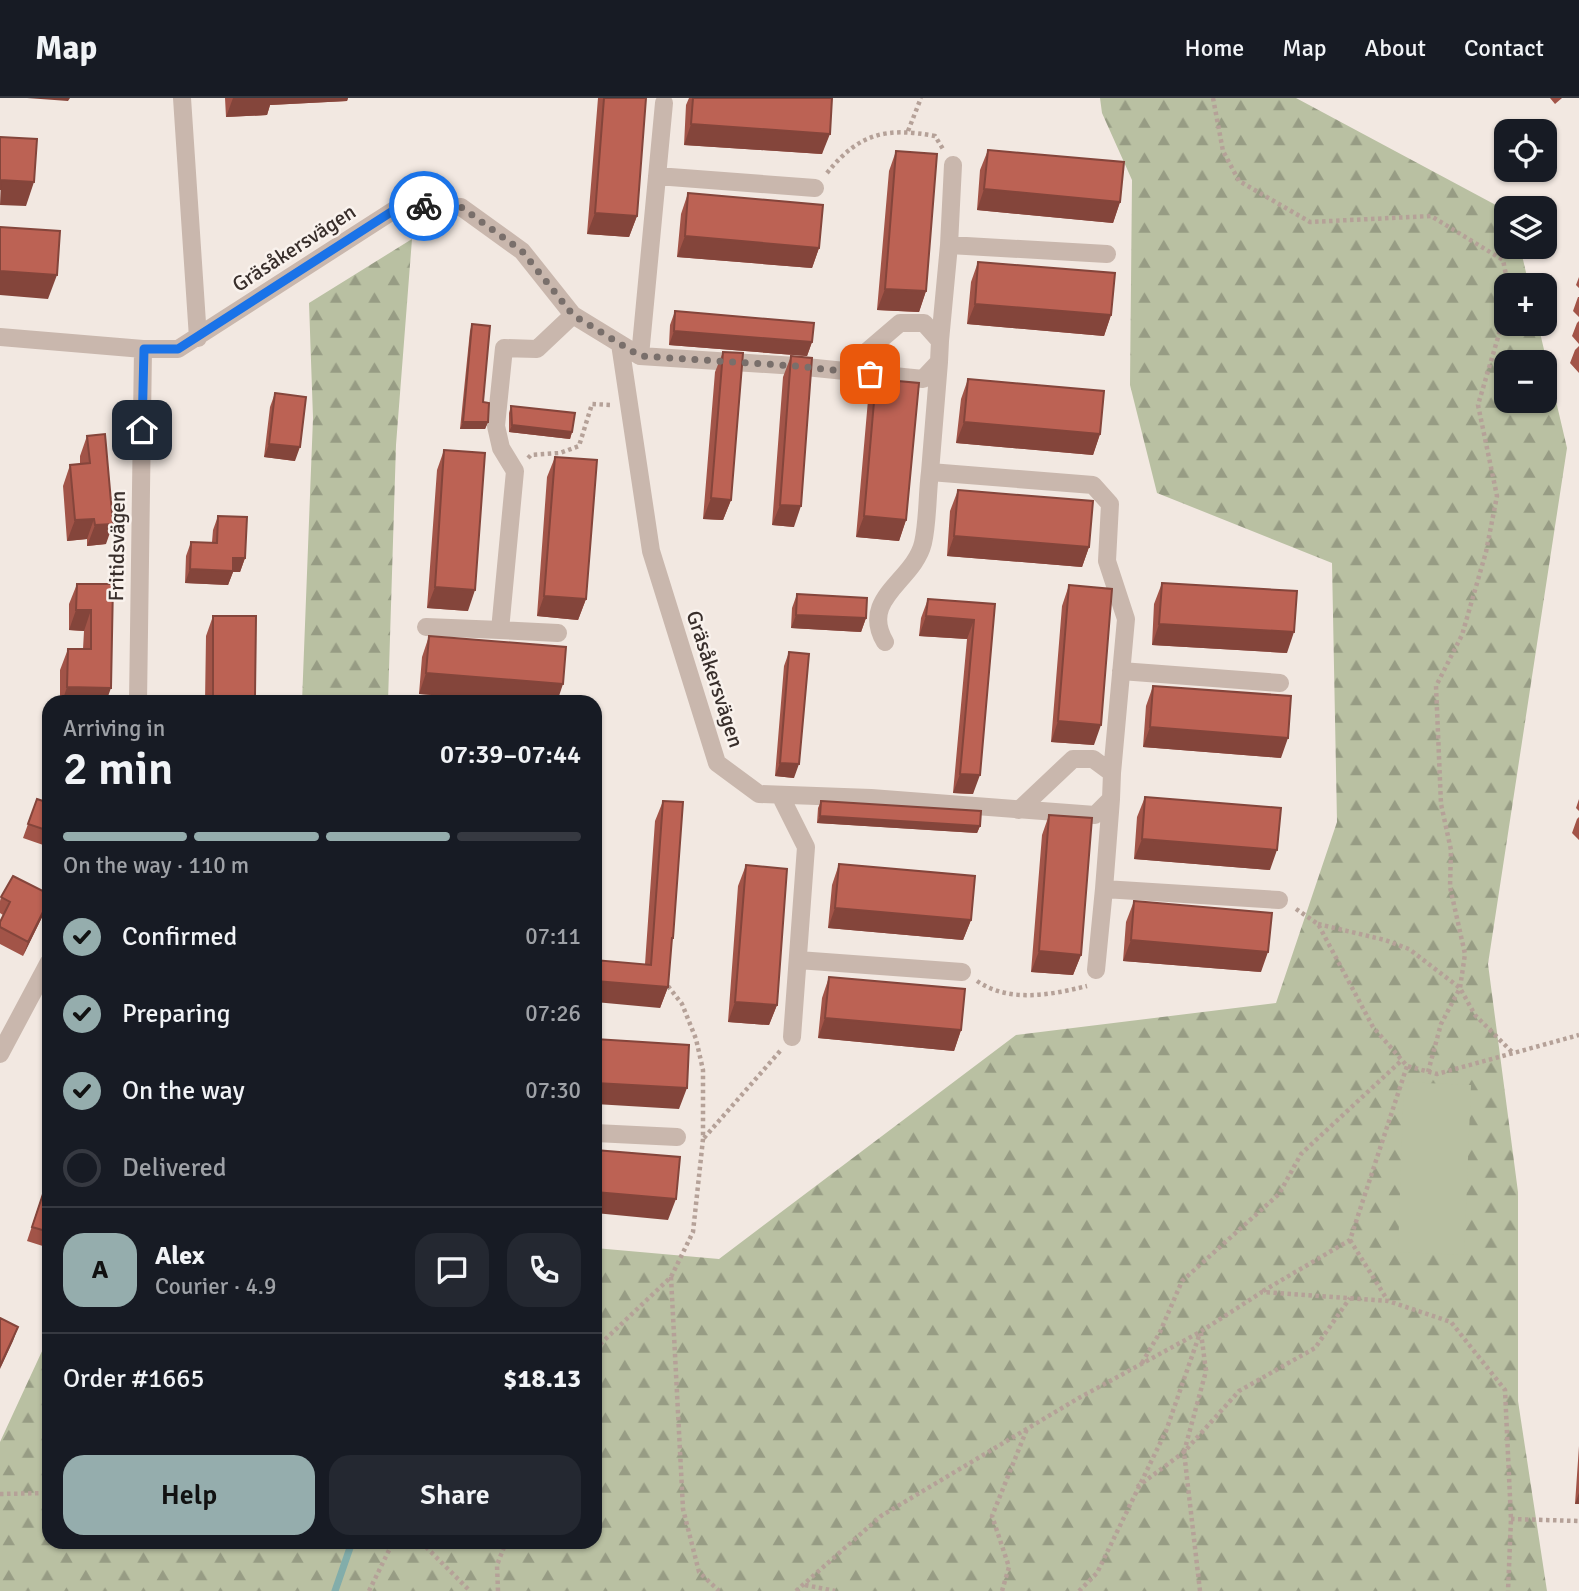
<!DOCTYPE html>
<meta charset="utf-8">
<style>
:root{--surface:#171b24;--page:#242831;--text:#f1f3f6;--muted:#9ea1a6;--line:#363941;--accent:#95adad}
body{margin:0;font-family:Signika,sans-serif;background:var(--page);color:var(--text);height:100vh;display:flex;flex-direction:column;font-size:26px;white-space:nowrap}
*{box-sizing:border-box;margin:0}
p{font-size:23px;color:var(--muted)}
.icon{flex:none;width:38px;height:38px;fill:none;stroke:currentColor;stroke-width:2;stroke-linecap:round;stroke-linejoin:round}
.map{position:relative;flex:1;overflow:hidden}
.drawer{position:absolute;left:42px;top:597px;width:560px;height:854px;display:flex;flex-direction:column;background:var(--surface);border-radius:21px;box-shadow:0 2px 5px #0004}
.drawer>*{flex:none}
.fabs{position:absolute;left:1494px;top:21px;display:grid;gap:14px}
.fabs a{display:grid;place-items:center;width:63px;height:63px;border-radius:14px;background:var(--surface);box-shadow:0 2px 5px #0004;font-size:35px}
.pin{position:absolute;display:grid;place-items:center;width:60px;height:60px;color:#fff;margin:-30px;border-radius:14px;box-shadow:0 4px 10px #0006}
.courier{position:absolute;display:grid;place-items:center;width:70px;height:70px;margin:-35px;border:5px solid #1a73e8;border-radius:50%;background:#fff;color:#222;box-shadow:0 2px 9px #0007}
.headline em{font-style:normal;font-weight:600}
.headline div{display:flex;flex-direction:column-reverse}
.headline{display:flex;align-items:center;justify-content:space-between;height:119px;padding:0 21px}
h1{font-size:46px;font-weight:600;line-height:52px}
.bar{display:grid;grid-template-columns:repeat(4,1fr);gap:10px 7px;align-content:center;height:84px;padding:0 21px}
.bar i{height:9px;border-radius:5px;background:var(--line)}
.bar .on{background:var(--accent)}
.bar p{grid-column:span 4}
.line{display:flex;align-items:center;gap:18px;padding:0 21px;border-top:2px solid var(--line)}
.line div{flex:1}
.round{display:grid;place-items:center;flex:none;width:74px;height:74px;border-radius:21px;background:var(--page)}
ol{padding:0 21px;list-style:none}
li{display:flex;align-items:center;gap:21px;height:77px}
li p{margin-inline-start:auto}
li .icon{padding:7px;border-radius:50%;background:var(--accent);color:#111;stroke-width:4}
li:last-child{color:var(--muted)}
li i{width:38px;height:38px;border:4px solid var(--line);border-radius:50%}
.action{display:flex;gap:14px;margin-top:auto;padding:14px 21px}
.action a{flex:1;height:80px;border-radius:21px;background:var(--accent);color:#111;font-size:28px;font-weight:600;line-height:80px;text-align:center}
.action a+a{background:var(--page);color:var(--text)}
header{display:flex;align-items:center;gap:42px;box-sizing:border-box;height:98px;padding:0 35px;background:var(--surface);border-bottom:2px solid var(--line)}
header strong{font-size:33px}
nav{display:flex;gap:38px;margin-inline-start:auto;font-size:24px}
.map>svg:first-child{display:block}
</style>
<header>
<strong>Map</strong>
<nav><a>Home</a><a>Map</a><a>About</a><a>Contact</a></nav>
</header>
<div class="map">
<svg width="1579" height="1493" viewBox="0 0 1579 1493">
<defs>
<pattern id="forest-firs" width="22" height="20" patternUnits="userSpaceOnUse" patternTransform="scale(1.75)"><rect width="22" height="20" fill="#b9c0a2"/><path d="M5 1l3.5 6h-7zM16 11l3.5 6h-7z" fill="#979c84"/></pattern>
</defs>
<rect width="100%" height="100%" fill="#f2e8e1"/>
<path fill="url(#forest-firs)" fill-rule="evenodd" d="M1100 0H1296L1507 113V149H1520L1529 187H1507V226H1538L1567 350 1488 866 1518 1094V1303L1547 1493H0V1344L49 1238V1444H595V1150L719 1161 1016 937 1276 905 1337 724 1332 465 1157 395 1130 287 1132 82 1102 15ZM1507 264H1545V303H1507Z
M412 141 396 347 388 604H302L313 320 309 205Z"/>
<path fill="#b9c0a2" d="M1404 984 1471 987 1464 1157 1398 1154Z"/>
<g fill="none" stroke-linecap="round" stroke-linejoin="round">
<path stroke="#82adaa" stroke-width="7" d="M335 1493 352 1444"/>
<path stroke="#b5a198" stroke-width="4.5" stroke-dasharray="3.5 3.5" stroke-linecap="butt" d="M1213 0 1223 53 1239 83 1310 124 1431 118 1503 162 1508 187
M908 33 921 0
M827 75C859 35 886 29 935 38L943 51
M528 360 531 357 560 355 579 348 592 306 612 307
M1296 811 1318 826 1373 929 1407 968 1437 976 1579 937
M1318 826 1385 842 1409 851 1460 890 1475 917 1513 955
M977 883C1009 905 1051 897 1087 888
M1428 974 1441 926 1460 890 1465 856 1450 789 1451 752 1441 706 1436 588 1462 537 1486 454 1497 398 1478 307 1507 209
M704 1040 781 952
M1350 1142 1388 1203
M671 1179 683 1411 699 1474 719 1493
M1263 1193 1350 1142 1407 968
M595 1251 671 1179 693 1134 703 1041V972L696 941 682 906 664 883
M1142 1265 1160 1234 1182 1183 1279 1096 1301 1056 1402 962
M1137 1389 1184 1354 1239 1293 1315 1250 1350 1200
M0 1396 49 1395
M1511 1421 1579 1423
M421 1444 470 1493
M805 1487 835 1493
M369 1493 393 1444
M498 1493 497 1467 506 1444
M796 1493 881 1418 1077 1301 1200 1234 1262 1194 1388 1203 1451 1224 1505 1292 1511 1421 1508 1493
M1002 1493 1009 1469 992 1418 1027 1331
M1079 1493 1097 1475 1166 1333 1200 1235
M1200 1493 1184 1354 1206 1273 1201 1235"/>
<path stroke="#c9b7ad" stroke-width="18" d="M182 0 198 240
M657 78 815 90
M949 147 953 67
M0 239 143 251H178L402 107 461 109 522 153 573 217 640 258 796 268 923 281 939 264 940 243 924 225H900L844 273
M940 243 949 147 1107 156
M620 246 651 453 717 665 759 696 871 700 1095 717 1111 701 1112 675 1093 661H1073L1019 712
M640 258 664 5
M939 264 930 374 1093 387 1110 406 1107 463 1126 521 1112 675
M426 529 500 532 515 373 501 350 496 328 504 250 537 251 573 217
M500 532 558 535
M885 544C859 500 914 483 923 445 928 423 927 397 930 374
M1121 573 1280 585
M138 604 143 251
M780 697 806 749 792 939
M1111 701 1104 791 1279 802
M798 862 962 874
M1096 872 1104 791
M0 956 49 864
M595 1035 677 1039"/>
</g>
<path fill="#a25448" d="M225 0H348L347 3 270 7 267 17 226 19Z
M598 0H646L637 118 629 139 587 136Z
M689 0H832L822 56 684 47 686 7Z
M1550 0H1562L1555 6Z
M988 52 1120 104 1113 125 977 112 980 72Z
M896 53 926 193 919 214 877 212 889 73Z
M688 95 819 150 812 170 677 159 681 116Z
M978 164 1111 217 1104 238 967 226 971 184Z
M1579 179V190L1576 187Z
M1578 199H1579V219L1573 213Z
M675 213 812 244 807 258 669 247 670 227Z
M1579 223V246L1572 238 1577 225Z
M472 226 483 304 488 324 485 331H460L470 233Z
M1579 248V275L1570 265 1575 252Z
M723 254 731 402 723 422 703 421 715 274Z
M791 258 794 429 772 427 783 279Z
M876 281 906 422 899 443 856 439 868 302Z
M968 281 1100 336 1093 357 956 345 961 301Z
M275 295 295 363 264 359 270 309Z
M511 308 572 334 570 341 509 334V315Z
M87 338 106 446 87 448V441L67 443 63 388 70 367 80 366V358Z
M444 352 468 513 427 510 437 372Z
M555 359 586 501 578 522 537 518 547 379Z
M958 392 1089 449 1082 469 947 458 950 413Z
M218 418 245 460 240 474H233L228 487 185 485 186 458 191 444H212L213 432Z
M1162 485 1287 555 1152 547 1154 506Z
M77 486H113L106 604H60V572L68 551H83L84 533 69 532V506Z
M1069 487 1094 647 1051 644 1062 508Z
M797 496 866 520 861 534 791 530 792 510Z
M928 501 995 506 973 696 953 695 967 541 919 538 921 520Z
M213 518 253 604H205L206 538Z
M429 538 557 604 419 596 422 559Z
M789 554 794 680 775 678 784 568Z
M1153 588 1281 660 1143 649 1146 608Z
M1145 699 1270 772 1134 761 1137 719Z
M37 701 49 705V749L23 740Z
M1579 701V713L1576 710Z
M663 703 671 847 668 889 660 910 645 866 655 723Z
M821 703 980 728 977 735 817 725 818 710Z
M1049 717 1081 857 1073 877 1031 874 1042 737Z
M1579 719V742L1572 735 1577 721Z
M839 766 971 822 963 842 828 830 832 787Z
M746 767 777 907 769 927 728 924 738 788Z
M49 796V804L46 811 23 858 0 846V824L3 817 0 815V803L1 799Z
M1134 803 1261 874 1123 863 1126 824Z
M829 879 961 932 954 953 818 940 822 900Z
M49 1077V1150L27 1143Z
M1579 1348V1406H1575Z"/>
<path fill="#84453b" d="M27 0H70L68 3Z
M233 0H348L347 3 270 7 267 17 226 19Z
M691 26 830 36 822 56 684 47Z
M1 82 34 84 26 108 0 107Z
M984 91 1120 104 1113 125 977 112Z
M595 115 637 118 629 139 587 136Z
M685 138 819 150 812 170 677 159Z
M0 173 57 177 48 201 0 197Z
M885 191 926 193 919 214 877 212Z
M975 206 1111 217 1104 238 967 226Z
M674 233 812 244 807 258 669 247Z
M463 324H488L485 331H460Z
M964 324 1100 336 1093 357 956 345Z
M512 327 572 334 570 341 509 334Z
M269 346 300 349 295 363 264 359Z
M711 400 731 402 723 422 703 421Z
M780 407 801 408 794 429 772 427Z
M864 418 906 422 899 443 856 439Z
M94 421 87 441 67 443 75 422Z
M113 426 106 446 87 448 95 427Z
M954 438 1089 449 1082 469 947 458Z
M233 460H245L240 474H233L228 487 185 485 190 471Z
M435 489 475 492 468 513 427 510Z
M544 498 586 501 578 522 537 518Z
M76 512H91L84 533 69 532Z
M796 517 866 520 861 534 791 530Z
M926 518 974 522 967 541 919 538Z
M1159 526 1294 534 1287 555 1152 547Z
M426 575 563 586 557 604H519L419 596Z
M67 589 111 590 106 604H62Z
M213 598H255L253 604H210Z
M1058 623 1101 627 1094 647 1051 644Z
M1150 629 1288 640 1281 660 1143 649Z
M780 665 799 666 794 680 775 678Z
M960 676 980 677 973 696 953 695Z
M820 718 980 728 977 735 817 725Z
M1142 741 1277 752 1270 772 1134 761Z
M49 802 46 811 23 858 28 844Z
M835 810 971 822 963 842 828 830Z
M1131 842 1268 854 1261 874 1123 863Z
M1039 853 1081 857 1073 877 1031 874Z
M595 883 668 889 660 910 595 904Z
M735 904 777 907 769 927 728 924Z
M825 920 961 932 954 953 818 940Z
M595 985 687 990 679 1011 595 1006Z
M595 1094 676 1101 668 1122 595 1115Z
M18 1229 13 1243 0 1271V1268Z
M1579 1395V1406H1575Z"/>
<path fill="#bc6254" stroke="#84453b" stroke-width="2" d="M604 0H646L637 118 595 115Z
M693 0H832L830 36 691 26Z
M0 39 37 41 34 84 1 82 0 92Z
M988 52 1124 64 1120 104 984 91Z
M896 53 937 56 926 193 885 191Z
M688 95 823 107 819 150 685 138Z
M0 129 60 133 57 177 0 173Z
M978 164 1115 175 1111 217 975 206Z
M675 213 814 225 812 244 674 233Z
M472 226 490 228 483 304 489 305 488 324H463Z
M723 254 743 255 731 402 711 400Z
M791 258 812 260 801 408 780 407Z
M876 281 919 285 906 422 864 418Z
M968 281 1104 293 1100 336 964 324Z
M275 295 306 299 300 349 269 346Z
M511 308 575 315 572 334 512 327Z
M105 336 113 426 95 427 94 421 75 422 70 367 90 365 87 338Z
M444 352 485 355 475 492 435 489Z
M555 359 597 362 586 501 544 498Z
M958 392 1093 403 1089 449 954 438Z
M218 418 247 419 245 460H233V473L190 471 191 444 217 445Z
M1162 485 1297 493 1294 534 1159 526Z
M77 486H113L111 590 67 589 68 551H91V512H76Z
M1069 487 1112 491 1101 627 1058 623Z
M797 496 867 500 866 520 796 517Z
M928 501 995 506 980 677 960 676 974 522 926 518Z
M213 518H256L255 598H213Z
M429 538 566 549 563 586 426 575Z
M789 554 809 556 799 666 780 665Z
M1153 588 1291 598 1288 640 1150 629Z
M1145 699 1281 710 1277 752 1142 741Z
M37 701 49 705V733L28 726Z
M663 703 683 704 673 840H672L668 889 595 883V862L651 867Z
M821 703 981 713 980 728 820 718Z
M1049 717 1092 720 1081 857 1039 853Z
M839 766 975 778 971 822 835 810Z
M746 767 787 771 777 907 735 904Z
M13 778 49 796V802L28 844 0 829V824L10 804 1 799Z
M1134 803 1272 815 1268 854 1131 842Z
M829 879 965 891 961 932 825 920Z
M595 941 689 947 687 990 595 985Z
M595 1052 680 1059 676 1101 595 1094Z
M49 1078V1134L32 1129Z
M0 1220 18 1229 0 1268Z"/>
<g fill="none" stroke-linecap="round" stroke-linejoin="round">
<path stroke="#796f6b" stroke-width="7" stroke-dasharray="0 12.6" d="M424 108 461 109 522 153 573 217 640 258 796 268 870 276"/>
<path stroke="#1a73e8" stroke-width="9" d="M142 332 144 251H178L402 107 424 108"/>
</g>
<g text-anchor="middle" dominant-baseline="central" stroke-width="5" stroke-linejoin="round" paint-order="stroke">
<g font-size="21" fill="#382e2b" stroke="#f9f2ed">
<text transform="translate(294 150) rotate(-33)">Gräsåkersvägen</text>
<text transform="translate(117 448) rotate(-89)">Fritidsvägen</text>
<text transform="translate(715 581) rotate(72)">Gräsåkersvägen</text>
</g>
</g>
</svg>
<div class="fabs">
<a><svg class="icon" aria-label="locate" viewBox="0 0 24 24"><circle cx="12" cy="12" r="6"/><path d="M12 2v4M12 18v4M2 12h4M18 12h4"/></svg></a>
<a><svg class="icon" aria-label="layers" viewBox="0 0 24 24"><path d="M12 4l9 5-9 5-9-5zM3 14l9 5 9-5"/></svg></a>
<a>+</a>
<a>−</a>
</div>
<div class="pin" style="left:870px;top:276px;background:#ea580c"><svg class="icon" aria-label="bag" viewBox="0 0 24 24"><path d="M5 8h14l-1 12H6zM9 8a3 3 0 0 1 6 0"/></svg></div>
<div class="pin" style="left:142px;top:332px;background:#1f2937"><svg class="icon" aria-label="home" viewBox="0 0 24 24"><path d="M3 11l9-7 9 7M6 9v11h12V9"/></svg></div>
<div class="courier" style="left:424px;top:108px"><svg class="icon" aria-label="bike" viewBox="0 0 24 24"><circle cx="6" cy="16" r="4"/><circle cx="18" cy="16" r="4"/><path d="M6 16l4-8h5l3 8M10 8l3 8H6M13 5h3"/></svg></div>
<section class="drawer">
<div class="headline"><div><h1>2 min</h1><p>Arriving in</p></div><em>07:39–07:44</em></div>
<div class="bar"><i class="on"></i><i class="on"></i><i class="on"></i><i></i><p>On the way · 110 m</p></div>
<ol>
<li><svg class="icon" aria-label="check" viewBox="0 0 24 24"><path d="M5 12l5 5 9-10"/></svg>Confirmed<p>07:11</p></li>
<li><svg class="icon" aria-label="check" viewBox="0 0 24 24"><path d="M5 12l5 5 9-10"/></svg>Preparing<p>07:26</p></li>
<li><svg class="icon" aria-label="check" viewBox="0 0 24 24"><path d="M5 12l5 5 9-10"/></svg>On the way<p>07:30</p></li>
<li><i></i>Delivered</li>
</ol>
<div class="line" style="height:126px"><b class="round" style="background:var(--accent);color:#111">A</b><div><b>Alex</b><p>Courier · 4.9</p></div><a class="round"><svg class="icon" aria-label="chat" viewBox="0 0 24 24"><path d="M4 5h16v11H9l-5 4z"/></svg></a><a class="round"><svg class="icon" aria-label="phone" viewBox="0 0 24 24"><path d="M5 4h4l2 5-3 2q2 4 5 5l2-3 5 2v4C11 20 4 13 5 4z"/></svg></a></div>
<div class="line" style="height:91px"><div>Order #1665</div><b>$18.13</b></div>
<div class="action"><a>Help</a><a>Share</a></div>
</section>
</div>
